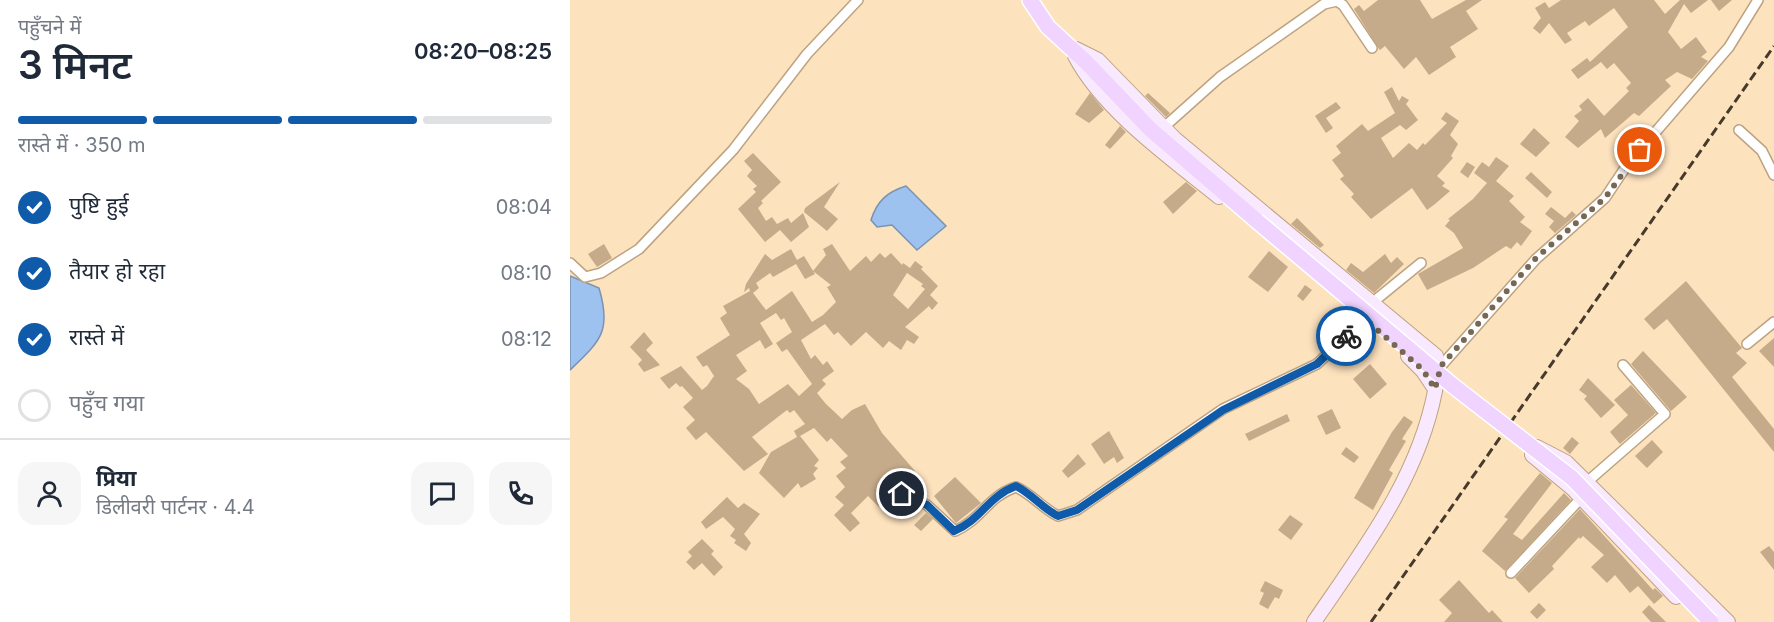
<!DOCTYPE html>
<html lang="hi">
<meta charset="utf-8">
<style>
:root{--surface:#fff;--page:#f6f6f7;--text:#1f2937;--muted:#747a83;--line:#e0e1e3;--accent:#0f5aa9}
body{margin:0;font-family:Inter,"Noto Sans Devanagari",sans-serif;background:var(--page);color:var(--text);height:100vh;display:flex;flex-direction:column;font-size:22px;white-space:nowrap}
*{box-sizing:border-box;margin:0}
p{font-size:20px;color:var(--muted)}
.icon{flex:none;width:33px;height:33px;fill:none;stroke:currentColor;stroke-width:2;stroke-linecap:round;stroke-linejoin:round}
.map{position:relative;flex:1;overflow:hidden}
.sheet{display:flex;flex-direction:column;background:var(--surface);width:570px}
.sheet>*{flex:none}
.pin{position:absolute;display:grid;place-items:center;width:51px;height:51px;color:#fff;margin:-26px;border:3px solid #fff;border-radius:50%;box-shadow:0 2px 6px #0007}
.courier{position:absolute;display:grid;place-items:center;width:60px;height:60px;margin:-30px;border:4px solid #0f5aa9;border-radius:50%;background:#fff;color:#222;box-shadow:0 2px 8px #0007}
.headline em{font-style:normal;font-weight:600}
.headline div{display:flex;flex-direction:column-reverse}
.headline{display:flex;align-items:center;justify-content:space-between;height:102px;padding:0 18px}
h1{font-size:39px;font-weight:600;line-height:45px}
.bar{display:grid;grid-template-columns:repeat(4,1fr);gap:9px 6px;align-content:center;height:72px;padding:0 18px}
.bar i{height:8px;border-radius:4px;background:var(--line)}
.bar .current{background:var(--accent)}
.bar p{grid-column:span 4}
.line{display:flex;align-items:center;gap:15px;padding:0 18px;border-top:2px solid var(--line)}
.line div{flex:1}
.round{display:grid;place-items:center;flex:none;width:63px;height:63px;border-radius:18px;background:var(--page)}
ol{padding:0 18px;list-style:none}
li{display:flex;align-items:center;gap:18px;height:66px}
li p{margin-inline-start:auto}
li .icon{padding:6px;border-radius:50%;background:var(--accent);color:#fff;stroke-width:4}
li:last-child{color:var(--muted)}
li i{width:33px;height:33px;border:3px solid var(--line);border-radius:50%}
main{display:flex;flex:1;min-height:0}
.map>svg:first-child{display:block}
</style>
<main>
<section class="sheet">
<div class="headline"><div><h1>3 मिनट</h1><p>पहुँचने में</p></div><em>08:20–08:25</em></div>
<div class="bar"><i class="current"></i><i class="current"></i><i class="current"></i><i></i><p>रास्ते में · 350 m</p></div>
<ol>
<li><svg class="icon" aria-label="check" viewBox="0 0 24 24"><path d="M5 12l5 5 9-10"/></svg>पुष्टि हुई<p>08:04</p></li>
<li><svg class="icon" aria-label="check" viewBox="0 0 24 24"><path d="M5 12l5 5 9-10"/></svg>तैयार हो रहा<p>08:10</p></li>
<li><svg class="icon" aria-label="check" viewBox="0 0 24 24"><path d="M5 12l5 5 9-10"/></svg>रास्ते में<p>08:12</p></li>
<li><i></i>पहुँच गया</li>
</ol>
<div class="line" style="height:108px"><a class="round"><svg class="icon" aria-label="person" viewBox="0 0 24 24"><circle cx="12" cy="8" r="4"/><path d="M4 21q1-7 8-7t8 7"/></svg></a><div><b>प्रिया</b><p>डिलीवरी पार्टनर · 4.4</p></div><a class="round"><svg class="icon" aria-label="chat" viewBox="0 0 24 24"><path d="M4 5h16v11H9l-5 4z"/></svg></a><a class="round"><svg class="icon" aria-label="phone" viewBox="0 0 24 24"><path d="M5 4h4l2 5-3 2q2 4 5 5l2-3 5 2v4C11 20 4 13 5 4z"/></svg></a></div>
</section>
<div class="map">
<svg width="1204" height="622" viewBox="0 0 1204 622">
<rect width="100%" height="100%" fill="#fde2be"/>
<path fill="#9dc2f0" stroke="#7c93b0" stroke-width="1.5" d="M336 186 376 226 347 250 322 225 307 227 301 220C307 201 317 192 336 186Z
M0 276 29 288C42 332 30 341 0 370Z"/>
<path fill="#c5ab89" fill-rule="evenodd" d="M808 0H850L862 19 896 0H912L896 11 908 29 880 47 886 57 859 75 846 57 834 69 815 46 810 50 809 49 784 9 789 5 794 11Z
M991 0H1084L1095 14 1110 0H1138L1121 13 1114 4 1098 32 1111 49 1126 37 1137 52 1131 57 1138 61 1122 79 1107 72 1095 80 1101 86 1069 116 1064 113 1035 138 1031 129 1008 148 995 137 1009 121 1004 116 1012 110 1009 106 1018 98 1034 116 1059 91 1056 88 1061 83 1044 63 1037 69 1031 62 1008 79 1001 70 1017 58 1020 62 1058 27 1044 8 1019 26 1015 21 997 33 1002 40 995 44 979 23 970 34 963 28 971 18 965 8 975 2 979 8Z
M1141 0H1162L1149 11Z
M822 87 829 101 832 96 839 100 836 104 848 120 836 130 830 125 811 138 823 158 839 143 847 150 853 143 855 145 877 123 871 119 876 112 889 121 880 135 888 144 881 156 883 158 867 176 875 183 872 186 880 191 865 204 857 210 842 188 801 219 781 197 784 194 770 179 774 176 762 160 771 153 766 146 792 124 798 131 825 113 814 92Z
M520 93 534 110 519 123 505 114Z
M578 93 600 113 596 117 575 96Z
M766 102 771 108 756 118 763 128 756 133 745 116Z
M550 126 556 132 540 149 535 145Z
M964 128 980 143 966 157 950 144Z
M183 153 211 182 191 201 193 203 188 208 196 221 202 217 207 224 218 218 221 223 233 213 239 227 221 242 210 230 195 242 168 209 186 192 183 189 187 186 177 176 182 170 174 161Z
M926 157 939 166 926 181 944 196 939 201 955 217 950 222 962 231 951 246 947 242 941 249 936 246 903 268 857 290 848 274 893 248 884 233 875 226 880 220 878 219 903 199 917 183 904 173 912 162 919 167Z
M897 162 905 167 898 178 890 172Z
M961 172 982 192 977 198 955 178Z
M270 182 254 207 268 219 257 231 234 212 235 208Z
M616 182 627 191 603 214 593 202Z
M981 207 995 218 1002 211 1006 215 985 233 979 227 984 221 975 214Z
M727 218 754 245 750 248 721 224Z
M34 244 42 258 27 267 18 254Z
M262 244 280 271 296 256 301 262 310 253 315 258 321 253 332 265 333 263 340 268 345 261 353 267 351 269 368 286 360 295 368 303 362 310 359 306 335 327 349 337 344 344 337 340 331 350 319 341 313 348 296 332 281 346 268 332 264 335 255 324 231 340 241 359 245 355 253 365 257 361 264 371 252 380 256 384 247 393 256 404 272 419 282 410 295 404 312 433 345 471 328 486 326 483 310 496 315 501 309 507 298 496 281 513 290 523 280 532 264 515 274 505 265 497 275 487 266 476 276 468 270 462 278 456 261 438 257 442 244 428 230 436 249 460 244 466 248 468 243 474 246 479 231 488 228 483 214 498 189 473 201 452 227 437 224 431 235 424 224 410 220 413 217 410 182 437 198 454 174 471 136 432 126 440 116 428 125 420 113 407 123 398 112 386 110 387 106 383 99 389 90 378 111 366 132 390 137 386 144 376 137 365 133 367 126 357 160 335 150 318 157 313 153 306 180 291 179 288 174 292 176 284 195 254 202 260 221 249 227 260 234 256 245 274 235 279 226 264 203 277 200 273 186 283 189 288 183 293 196 310 222 291 242 322 253 315 266 302 257 287 261 285 243 271 256 255 253 249ZM337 273 353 284 351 286 355 289 338 309 323 295ZM206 313 211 320 214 318 222 332 206 343 212 352 217 349 242 384 229 396 218 384 189 404 179 389 166 379 177 371 166 355 190 340 195 349 203 344 190 323Z
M699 251 718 267 698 292 678 277Z
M815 254 821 263 827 257 834 264 804 293 776 270 781 263 793 272Z
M1116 281 1172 348 1166 353 1177 363 1162 377 1204 429V452L1097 319 1084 330 1074 319Z
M735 285 742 290 733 301 727 296Z
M74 332 83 343 76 350 90 365 74 372 68 364 72 360 60 347Z
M1204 338V367L1189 351Z
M1073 351 1117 397 1101 411 1061 364Z
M800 364 817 384 800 399 783 379Z
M1018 378 1045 405 1031 418 1014 399 1017 396 1009 390Z
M1061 385 1086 413 1050 444 1040 432 1058 415 1044 400Z
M762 409 771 428 756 435 747 416Z
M717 414 720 421 679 441 675 434Z
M834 416 843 422 832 439 836 441 819 470 823 473 803 510 784 498 822 432Z
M539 431 554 458 547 463 544 457 534 464 521 444Z
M1002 437 1009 443 1000 454 993 448Z
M1082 440 1093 452 1077 468 1065 456Z
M776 447 789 457 784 463 771 454Z
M508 454 516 464 498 478 492 471Z
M970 473 982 483 943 534 952 540 994 493 1001 500 935 571 912 551 938 519 934 517Z
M385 477 411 503 386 523 364 496Z
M157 497 168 508 174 503 190 514 174 534 181 543 176 551 164 543 166 540 160 536 165 529 153 517 136 529 131 522Z
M1010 509 1083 590 1085 588 1093 596 1084 604 1068 586 1060 593 1045 575 1037 583 1021 567 1034 555 1013 536 1010 539 1009 537 982 566 984 569 959 593 945 578Z
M356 513 363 519 351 531 344 525Z
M720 515 733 524 721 540 708 530Z
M132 539 144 551 141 554 153 567 144 576 132 563 124 570 116 562 122 556 118 552Z
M1199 546 1204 552V570L1190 552Z
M889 580 919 613 922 610 933 622H874L882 613 869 600Z
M695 581 713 590 709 599 705 597 698 609 689 604 694 593 690 591Z
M969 603 976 610 967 619 960 612Z
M1079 605 1096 622H1081L1072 612Z"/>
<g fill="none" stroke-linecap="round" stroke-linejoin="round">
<g stroke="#bda381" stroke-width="12">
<path id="street" d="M593 128 650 77 754 4 767 1 773 5 802 48
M1169 130 1192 151 1204 175
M0 263 15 277 31 273 69 249 163 150 237 54 288 0
M1177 344 1204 322
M871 366 966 259 1035 198 1057 165 1159 47 1188 0
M1017 482 1095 414 1053 365
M332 494 357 505 385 531C411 520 418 496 446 487 462 494 472 508 488 516L507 510 653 409 747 364 795 319 808 298 851 263
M941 573 1014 495"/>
</g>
<g stroke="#bda381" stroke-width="16">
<path id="secondary" d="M506 49 528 60 605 139 866 356C872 369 867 377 865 391 848 479 793 550 744 622
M505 56C534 111 601 158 649 197
M838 356 853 371 865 389
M1106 597 1002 488 962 455 967 447 996 462 1158 622"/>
</g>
<g stroke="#fff" stroke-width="18">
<path id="primary" d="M460 0 478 27 516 62 580 129 687 221"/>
</g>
<use href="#street" stroke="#fff" stroke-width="9"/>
<use href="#secondary" stroke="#f8e9fe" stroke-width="14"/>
<use href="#primary" stroke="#f0d3fe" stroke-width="15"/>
<path stroke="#463a2a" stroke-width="3" stroke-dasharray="9 4.5" stroke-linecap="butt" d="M801 622 1204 46"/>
<g stroke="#fff" stroke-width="18" stroke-linecap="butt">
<path id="primary-bridge" d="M687 221 882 385 1002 478 1141 622"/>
</g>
<use href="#primary-bridge" stroke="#f0d3fe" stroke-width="15"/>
</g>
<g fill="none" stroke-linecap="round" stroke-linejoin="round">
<path stroke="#786853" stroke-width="6" stroke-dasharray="0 10.8" d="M776 336 795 319 853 370 865 389 871 366 966 258 1035 198 1070 150"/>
<path stroke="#0f5aa9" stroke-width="8" d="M332 494 357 505 384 531C411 520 418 496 446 486 462 494 472 508 488 516L507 510 653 410 747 364 776 336"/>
</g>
</svg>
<div class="pin" style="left:1070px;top:150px;background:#ea580c"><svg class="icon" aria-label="bag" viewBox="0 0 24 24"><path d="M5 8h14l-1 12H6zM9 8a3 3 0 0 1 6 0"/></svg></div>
<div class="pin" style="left:332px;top:494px;background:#1f2937"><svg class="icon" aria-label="home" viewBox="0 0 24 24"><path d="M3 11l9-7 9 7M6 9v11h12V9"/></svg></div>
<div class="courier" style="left:776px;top:336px"><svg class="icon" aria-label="bike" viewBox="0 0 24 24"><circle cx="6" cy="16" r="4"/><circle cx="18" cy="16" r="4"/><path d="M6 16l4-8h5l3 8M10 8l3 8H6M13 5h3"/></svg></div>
</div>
</main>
